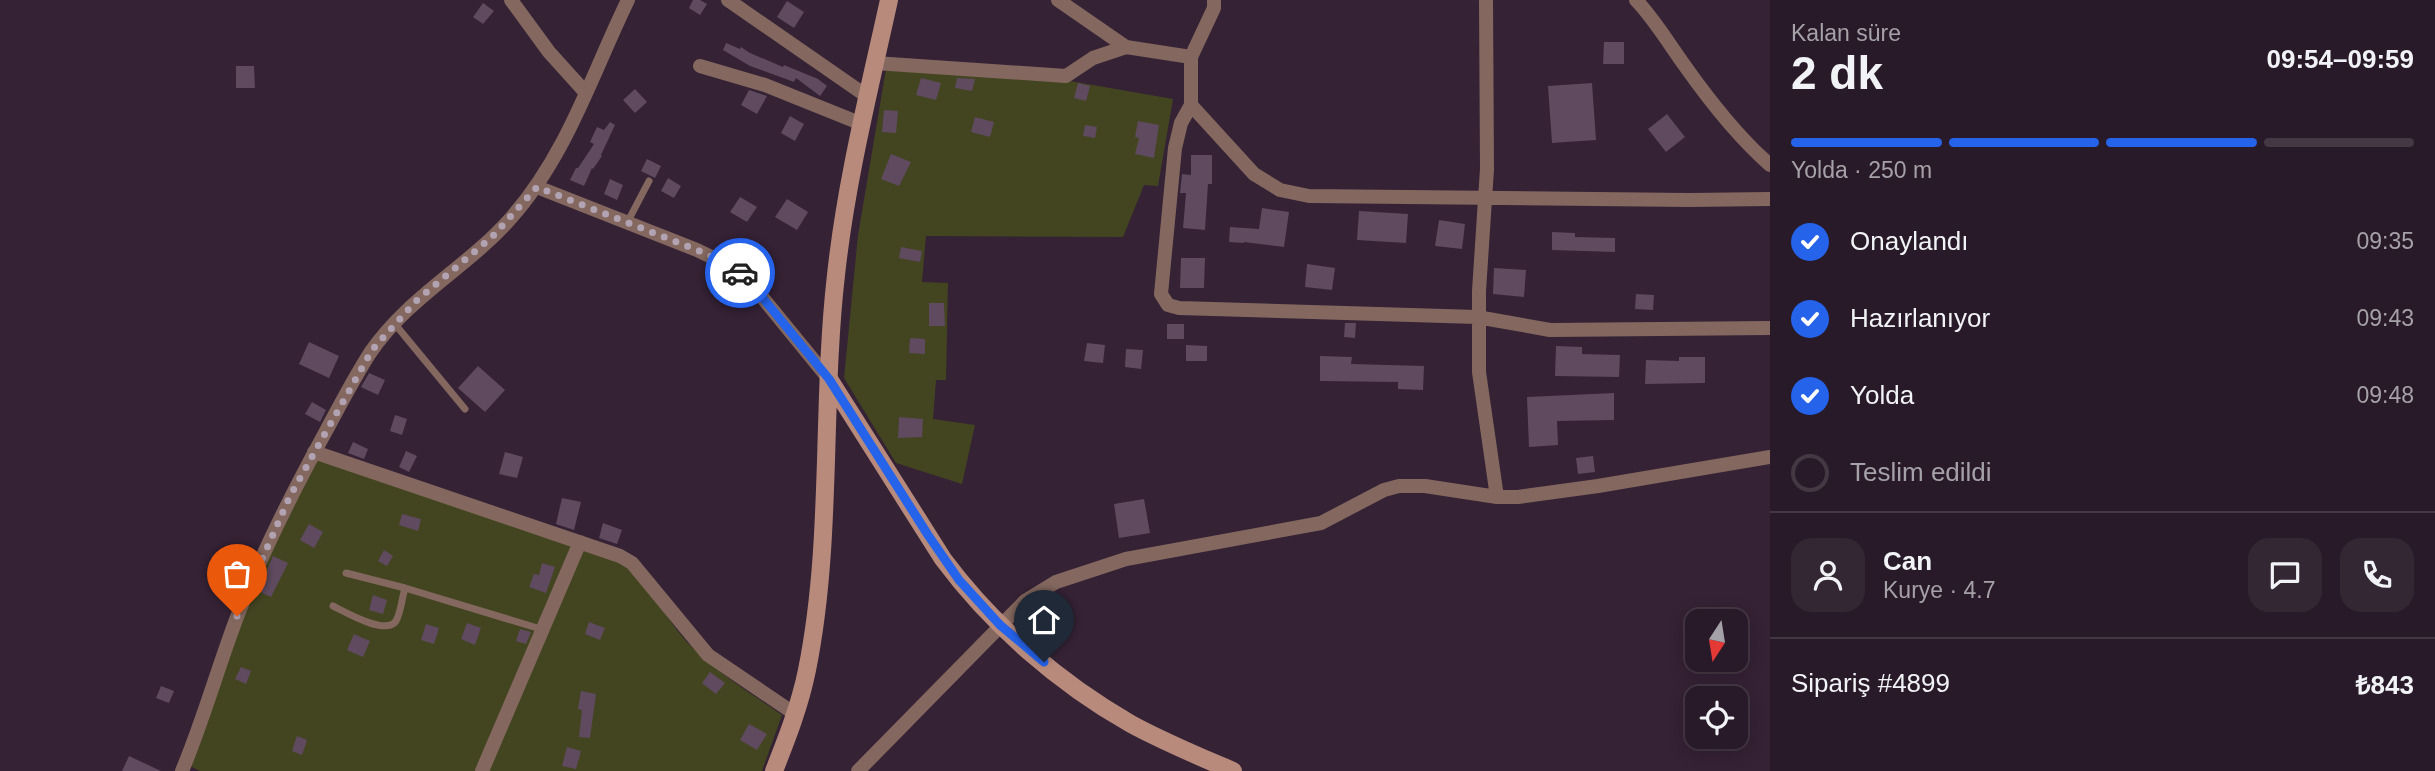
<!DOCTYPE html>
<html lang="tr">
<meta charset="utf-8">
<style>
:root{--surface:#281a28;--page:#342734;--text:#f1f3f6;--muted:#a5a1a8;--line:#443845;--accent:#2563eb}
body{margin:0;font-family:Arial,sans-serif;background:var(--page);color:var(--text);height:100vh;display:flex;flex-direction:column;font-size:26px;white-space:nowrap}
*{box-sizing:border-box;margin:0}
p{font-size:23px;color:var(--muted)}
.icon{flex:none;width:38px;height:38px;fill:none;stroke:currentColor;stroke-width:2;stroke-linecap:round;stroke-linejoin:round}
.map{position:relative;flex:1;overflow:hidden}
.sheet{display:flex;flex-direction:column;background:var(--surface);width:665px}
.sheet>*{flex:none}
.needle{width:46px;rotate:192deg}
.controls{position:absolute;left:1685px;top:609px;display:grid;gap:14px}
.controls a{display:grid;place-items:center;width:63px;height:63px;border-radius:14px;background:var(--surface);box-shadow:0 4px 18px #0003,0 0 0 2px var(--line);font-size:35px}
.pin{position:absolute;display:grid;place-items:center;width:60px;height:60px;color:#fff;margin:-72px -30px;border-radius:50% 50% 50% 0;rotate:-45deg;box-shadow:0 0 7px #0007}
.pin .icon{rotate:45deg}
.courier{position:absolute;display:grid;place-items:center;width:70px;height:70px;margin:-35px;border:5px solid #2563eb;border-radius:50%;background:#fff;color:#222;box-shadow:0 2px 9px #0007}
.overview em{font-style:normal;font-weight:700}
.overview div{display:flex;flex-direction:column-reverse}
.overview{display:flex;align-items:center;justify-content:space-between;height:119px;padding:0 21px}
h1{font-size:46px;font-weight:700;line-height:52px}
.bar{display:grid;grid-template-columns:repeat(4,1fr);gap:10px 7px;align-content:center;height:84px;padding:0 21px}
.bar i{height:9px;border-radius:5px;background:var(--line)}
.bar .on{background:var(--accent)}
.bar p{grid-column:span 4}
.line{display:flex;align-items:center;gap:18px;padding:0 21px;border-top:2px solid var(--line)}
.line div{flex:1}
.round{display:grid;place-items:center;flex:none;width:74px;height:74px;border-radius:21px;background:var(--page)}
ol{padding:0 21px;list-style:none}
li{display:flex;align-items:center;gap:21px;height:77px}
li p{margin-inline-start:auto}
li .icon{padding:7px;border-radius:50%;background:var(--accent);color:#fff;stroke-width:4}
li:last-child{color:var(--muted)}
li i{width:38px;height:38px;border:4px solid var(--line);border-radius:50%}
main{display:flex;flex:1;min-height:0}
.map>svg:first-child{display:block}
</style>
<main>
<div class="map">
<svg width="1770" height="771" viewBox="0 0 1770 771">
<rect width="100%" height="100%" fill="#352235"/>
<path fill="#434521" d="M886 69 1070 81 1173 99 1158 186 1144 185 1123 237 926 236 922 282 948 283 946 380H936L933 419 975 425 962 484 896 463 844 378 858 235Z
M317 459 616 560C648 579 665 620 691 646 717 673 751 693 782 715L762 771H200L188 765 243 609Z"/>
<path fill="#5f4a5f" d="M693 0H700L707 4 700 15 689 8Z
M787 1 804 12 794 28 777 17Z
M483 3 494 11 483 24 473 17Z
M1604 42H1624V64H1603Z
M726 43 740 49 741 47 750 53 783 67 784 65 818 79 827 86 820 96 796 78 794 82 750 66 723 50Z
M236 66H254L255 88H236Z
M921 78 941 83 936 100 916 95Z
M957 78 975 79 972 91 955 88Z
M1078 83 1090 86 1086 101 1074 98Z
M1592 83 1596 140 1552 143 1548 86Z
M635 89 647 102 635 113 623 100Z
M749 90 767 96 757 114 741 105Z
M884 110 898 111 896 133 882 132Z
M1667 114 1685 137 1666 152 1648 129Z
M790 116 804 124 795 141 781 133Z
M975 117 994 122 990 137 971 132Z
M1138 121 1159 125 1154 158 1135 154 1139 138 1135 137Z
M610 122 615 125 601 155 602 156 593 169 592 168 584 186 570 180 576 168H578L594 144 590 142 597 127 604 130Z
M1085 125 1097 127 1095 138 1083 136Z
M891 154 911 162 899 186 881 179Z
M1191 155H1212V184H1208L1205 230 1183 228 1186 193H1180L1182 174 1191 175Z
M647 159 661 166 655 178 641 171Z
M668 178 681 186 674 198 661 191Z
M610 179 623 185 617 200 604 194Z
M740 197 757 207 747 222 730 212Z
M787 199 808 212 797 230 775 217Z
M1262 208 1289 212 1284 247 1244 242V243L1229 242 1230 227 1259 229Z
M1359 211 1408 214 1406 243 1357 240Z
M1439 220 1465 224 1462 249 1435 246Z
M1552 232 1575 233V237L1615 238V252L1552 250Z
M901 247 922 251 920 262 899 258Z
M1181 258H1205L1204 288H1180Z
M1307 264 1335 268 1332 290 1305 287Z
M1494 268 1526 270 1524 297 1493 294Z
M1636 294 1654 295 1653 310 1635 309Z
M929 303H944L945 326H929Z
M1345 323H1356L1355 338 1344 337Z
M1167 324H1184V339H1167Z
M910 338 925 339V354L909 353Z
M309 342 339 356 329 378 299 364Z
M1087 343 1105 345 1103 363 1084 361Z
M1186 345 1207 346V361H1186Z
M1556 346 1582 347V354L1620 355 1619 377 1555 376Z
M1126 349 1143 350 1141 369 1125 367Z
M1320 356 1352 357 1351 364 1424 366 1423 390 1398 389V382L1320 381Z
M1679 357H1705V383L1645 384 1646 360 1679 361Z
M478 366 505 390 485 412 458 388Z
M369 373 385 380 378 395 361 387Z
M1614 393V420L1557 421 1558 445 1529 447 1527 397Z
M312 402 326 410 320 422 305 414Z
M395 415 407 419 402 435 390 431Z
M899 417 923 419 922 437 898 438Z
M353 442 368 449 364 459 348 453Z
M406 451 417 456 409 472 399 467Z
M505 452 523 457 517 478 499 474Z
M1593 456 1595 472 1578 474 1576 458Z
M562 498 581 502 574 530 556 524Z
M1144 499 1150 533 1119 538 1114 504Z
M402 514 421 519 418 531 399 525Z
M603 523 622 530 617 544 599 538Z
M309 524 323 532 314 548 300 540Z
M247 546 255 550 247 567 239 562Z
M384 550 393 556 387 566 378 561Z
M273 556 288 563 271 597 258 591Z
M542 563 555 567 546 593 529 587 534 574 539 575Z
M373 595 387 600 383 614 369 610Z
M589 622 605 628 600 640 585 634Z
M467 623 481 628 475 645 461 639Z
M426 624 439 628 434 644 421 640Z
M520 629 531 632 526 644 516 641Z
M354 634 370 641 363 657 347 650Z
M241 667 251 671 246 684 235 679Z
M710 672 725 683 716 694 702 683Z
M161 686 174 691 169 703 156 698Z
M581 691 596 694 590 738 579 737 582 710 578 709Z
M749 724 767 734 757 750 740 740Z
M297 736 307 740 302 755 292 751Z
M567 747 581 751 576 769 562 766Z
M129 756 161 771H122Z"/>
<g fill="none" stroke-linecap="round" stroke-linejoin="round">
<path stroke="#84685f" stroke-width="7" d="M627 223 649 181
M394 323 465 409
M346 573 405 588 544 630
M333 606C345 612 386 636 396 621 401 612 402 598 405 588"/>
<path stroke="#84685f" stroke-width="14" d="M511 0 549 52 586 93
M728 0 868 97
M1058 0 1126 47 1191 57
M1214 0V8L1191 57V105L1181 123 1175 148 1161 294 1168 305 1179 308 1477 317 1550 330 1770 328
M1486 0 1487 169 1479 291V372L1497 497
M1636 0C1655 20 1669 44 1685 66 1709 100 1738 137 1770 165
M875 63 1066 76 1093 58 1126 47
M700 66 765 85 862 124
M1191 105 1254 174 1280 190 1309 196 1689 200 1770 199
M537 187 697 250 734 268 753 286 829 379
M314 452 620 556 632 563 708 655 795 714
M182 771C203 721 218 667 237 617 262 552 293 491 326 431 340 405 354 378 370 353 408 297 468 267 511 218 567 155 592 74 628 0
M482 771 580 542
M858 771 1025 601 1056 582 1126 559 1321 523 1384 490 1399 486H1425L1497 497H1518L1598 486 1770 457"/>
<path stroke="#b78a7c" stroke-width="18" d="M829 379 943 559C992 625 1059 683 1131 724 1164 742 1198 756 1233 771
M774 771C787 738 800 705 807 670 833 541 821 406 836 275 846 182 869 91 889 0"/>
</g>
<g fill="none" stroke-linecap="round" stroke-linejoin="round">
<path stroke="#b2a3b2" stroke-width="7" stroke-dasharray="0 12.6" d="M237 616 290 496 372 350 416 301 492 237 537 187 697 250 719 260 740 273"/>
<path stroke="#2563eb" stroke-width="9" d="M740 273 753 286 829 379 928 535 959 580 1000 625 1044 662"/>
</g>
</svg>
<div class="controls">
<a><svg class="needle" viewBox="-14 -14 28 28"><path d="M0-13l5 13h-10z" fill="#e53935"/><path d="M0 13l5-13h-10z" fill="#a5a1a8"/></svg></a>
<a><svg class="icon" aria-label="locate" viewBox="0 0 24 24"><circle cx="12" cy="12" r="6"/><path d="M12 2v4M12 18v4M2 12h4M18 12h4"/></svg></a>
</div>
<div class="pin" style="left:237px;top:616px;background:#ea580c"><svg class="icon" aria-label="bag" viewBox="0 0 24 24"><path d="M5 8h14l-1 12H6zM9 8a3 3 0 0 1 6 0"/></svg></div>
<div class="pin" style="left:1044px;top:662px;background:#1f2937"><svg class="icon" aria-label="home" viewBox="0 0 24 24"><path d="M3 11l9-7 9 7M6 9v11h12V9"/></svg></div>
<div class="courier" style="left:740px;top:273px"><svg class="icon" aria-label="car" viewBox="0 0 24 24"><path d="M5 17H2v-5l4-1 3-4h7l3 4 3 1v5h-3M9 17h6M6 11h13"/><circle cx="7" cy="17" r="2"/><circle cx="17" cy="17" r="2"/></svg></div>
</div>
<section class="sheet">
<div class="overview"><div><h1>2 dk</h1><p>Kalan süre</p></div><em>09:54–09:59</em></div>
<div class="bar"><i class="on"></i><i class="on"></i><i class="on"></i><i></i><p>Yolda · 250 m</p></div>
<ol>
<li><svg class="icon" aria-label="check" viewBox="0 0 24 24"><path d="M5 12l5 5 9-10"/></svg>Onaylandı<p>09:35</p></li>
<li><svg class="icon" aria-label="check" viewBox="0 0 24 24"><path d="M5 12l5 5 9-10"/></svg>Hazırlanıyor<p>09:43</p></li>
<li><svg class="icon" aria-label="check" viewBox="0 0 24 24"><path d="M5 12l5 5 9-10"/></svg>Yolda<p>09:48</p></li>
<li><i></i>Teslim edildi</li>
</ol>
<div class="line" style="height:126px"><a class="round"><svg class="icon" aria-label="person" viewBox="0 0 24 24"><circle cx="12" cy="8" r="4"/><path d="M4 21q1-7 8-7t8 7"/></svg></a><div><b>Can</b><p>Kurye · 4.7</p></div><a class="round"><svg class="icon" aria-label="chat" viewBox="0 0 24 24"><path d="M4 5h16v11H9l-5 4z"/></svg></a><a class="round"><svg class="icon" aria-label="phone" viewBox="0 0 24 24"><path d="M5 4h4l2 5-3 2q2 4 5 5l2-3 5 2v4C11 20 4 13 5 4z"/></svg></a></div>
<div class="line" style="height:91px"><div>Sipariş #4899</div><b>₺843</b></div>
</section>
</main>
